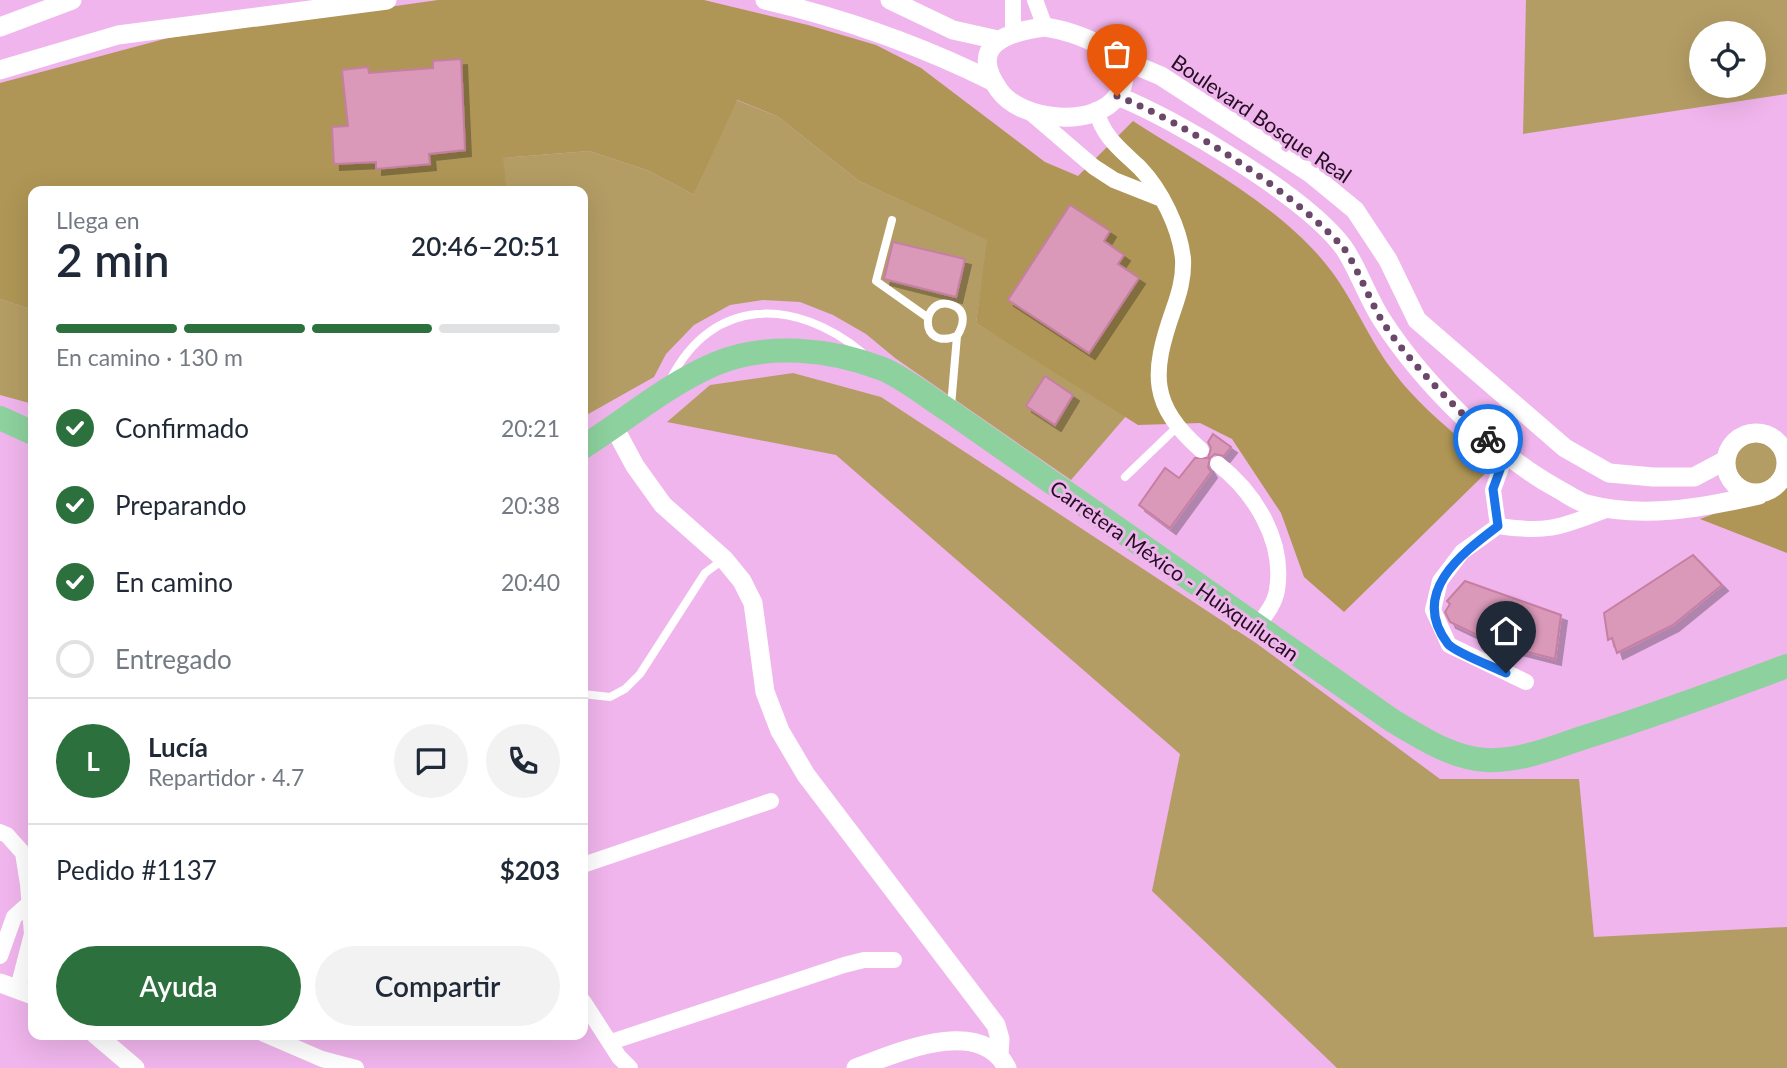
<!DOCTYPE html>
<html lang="es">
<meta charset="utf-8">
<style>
:root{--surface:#fff;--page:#f2f2f3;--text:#1f2937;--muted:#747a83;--line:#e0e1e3;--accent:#2c713d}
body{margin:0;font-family:Lato,sans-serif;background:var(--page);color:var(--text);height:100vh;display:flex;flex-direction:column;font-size:26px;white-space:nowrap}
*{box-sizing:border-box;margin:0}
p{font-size:23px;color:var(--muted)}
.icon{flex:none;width:38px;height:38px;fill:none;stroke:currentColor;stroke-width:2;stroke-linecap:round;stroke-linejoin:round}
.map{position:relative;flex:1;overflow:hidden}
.side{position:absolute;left:28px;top:186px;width:560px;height:854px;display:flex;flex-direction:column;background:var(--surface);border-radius:14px;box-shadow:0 7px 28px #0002}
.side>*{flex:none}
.fabs{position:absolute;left:1689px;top:21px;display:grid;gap:14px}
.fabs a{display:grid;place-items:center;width:77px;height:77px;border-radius:50%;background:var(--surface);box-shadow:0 7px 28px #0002;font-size:35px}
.pin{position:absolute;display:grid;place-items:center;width:60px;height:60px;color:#fff;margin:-72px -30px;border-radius:50% 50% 50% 0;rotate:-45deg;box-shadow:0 0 7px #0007}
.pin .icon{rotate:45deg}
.courier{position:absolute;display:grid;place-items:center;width:70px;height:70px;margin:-35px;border:5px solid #1a73e8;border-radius:50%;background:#fff;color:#222;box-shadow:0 2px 9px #0007}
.summary em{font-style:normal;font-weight:600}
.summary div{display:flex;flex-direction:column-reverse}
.summary{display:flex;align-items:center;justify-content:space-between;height:119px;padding:0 28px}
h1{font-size:46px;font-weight:600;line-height:52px}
.bar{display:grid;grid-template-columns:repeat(4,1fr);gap:10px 7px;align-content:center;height:84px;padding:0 28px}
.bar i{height:9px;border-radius:5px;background:var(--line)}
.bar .active{background:var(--accent)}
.bar p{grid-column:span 4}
.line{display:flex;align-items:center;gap:18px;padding:0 28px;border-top:2px solid var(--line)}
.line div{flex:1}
.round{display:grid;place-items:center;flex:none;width:74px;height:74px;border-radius:37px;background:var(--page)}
ol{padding:0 28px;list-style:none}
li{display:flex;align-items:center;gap:21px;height:77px}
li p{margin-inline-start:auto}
li .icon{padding:7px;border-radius:50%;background:var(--accent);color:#fff;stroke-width:4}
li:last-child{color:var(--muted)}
li i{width:38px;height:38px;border:4px solid var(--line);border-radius:50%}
.primary-button{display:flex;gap:14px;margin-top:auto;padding:14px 28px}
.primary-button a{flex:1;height:80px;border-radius:42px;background:var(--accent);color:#fff;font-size:28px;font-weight:600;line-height:80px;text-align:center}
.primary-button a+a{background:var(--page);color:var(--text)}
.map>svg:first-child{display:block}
</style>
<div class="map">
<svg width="1787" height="1068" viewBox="0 0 1787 1068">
<defs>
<filter id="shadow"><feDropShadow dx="6" dy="6" stdDeviation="0" flood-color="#0004"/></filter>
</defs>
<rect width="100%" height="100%" fill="#f0b5ec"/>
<path fill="#b49d64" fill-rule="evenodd" d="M1526 0H1787V94L1523 134ZM1754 33V86H1701V33Z
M736 100 777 116 859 181 988 240 976 323 1127 415 1071 480 895 358 866 334 833 315 800 302 763 300 730 305 694 325 666 354 654 377 583 417V191H507L502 158 589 151 649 171 694 195Z
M0 299 33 310V404L0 395Z
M793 373 881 397 1256 643 1440 779H1579L1594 937 1787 927V1068H1337L1152 891 1180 754 836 455 667 422 710 385Z
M1733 463a23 23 0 1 1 46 0a23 23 0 1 1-46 0Z"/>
<path fill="#af9656" d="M438 0H704L808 25 876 45 921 68 1045 162 1078 176 1133 121C1195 161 1278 205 1325 263 1351 294 1366 334 1390 367 1418 407 1457 434 1492 467L1344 612 1304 577 1281 513 1232 439 1200 423 1138 425 976 323 987 240 859 181 777 116 737 100 694 195 649 171 589 151 503 158 507 191H33V310L0 299V83L168 38Z
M1787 487V553L1700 519Z"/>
<path fill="#da99b9" stroke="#c67fa2" stroke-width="2" filter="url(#shadow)" d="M461 59 465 150 429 154 430 164 376 169V162L334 164 332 127 348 126 342 70 368 67 369 73 433 68V61Z
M1070 205 1110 231 1104 241 1124 255 1118 264 1139 278 1089 353 1008 300Z
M893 242 965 259 956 297 884 279Z
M1045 376 1073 395 1055 425 1026 406Z
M1213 434 1231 447 1224 456 1215 454 1210 458 1208 467 1211 472 1170 528 1139 505 1165 468 1179 478 1195 458H1208L1211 448 1208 442Z
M1693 555 1722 585 1673 625 1617 653 1612 638 1608 640 1604 613Z
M1465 581 1561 615 1555 659 1496 644 1450 622 1445 612 1450 604 1447 601Z"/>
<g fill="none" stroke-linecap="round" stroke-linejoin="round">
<path stroke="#fff" stroke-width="8" d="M892 220 876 281 927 317
M670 380C713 295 796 298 863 353
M951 406 957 336C964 325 967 310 952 305 921 294 917 352 957 336
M1125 477 1176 428
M583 694 610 697 625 689 640 674 705 573 724 559"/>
<path stroke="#fff" stroke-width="16" d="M1035 0 1045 27
M1013 33V0
M1096 110C1103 137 1120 149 1140 168 1161 190 1180 228 1183 259 1184 278 1179 294 1173 311 1151 374 1150 405 1201 450
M1031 113 1094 167 1114 180 1162 199
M1218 464C1255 493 1285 541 1277 590 1275 604 1264 617 1256 628
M1498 526 1493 490 1505 456
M1526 682 1449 645 1433 610 1440 581 1462 552 1498 526C1550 534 1563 526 1611 508
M0 832 7 835 23 853 28 884 32 934 18 988
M583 865 771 801
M0 956 14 917 33 900
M583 1001 619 1057 630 1068
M264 1034 322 1059 356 1068
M611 1042 844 965 864 960H894"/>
<path stroke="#fff" stroke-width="19" d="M765 0C846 19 920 45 994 82
M890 0 953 30 998 40
M0 27 72 0
M1045 27C1073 31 1144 53 1118 95 1096 129 1020 121 999 90 967 45 1006 32 1045 27Z
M1111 55 1161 76 1310 173 1355 210 1388 260 1417 320 1565 448 1609 473 1653 477H1694L1726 460
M0 70 118 35 387 0
M1117 96C1176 119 1308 198 1344 248 1359 270 1368 300 1384 323 1424 384 1494 454 1558 489 1567 494 1577 501 1586 504 1643 519 1702 508 1759 495
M614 427 635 466 663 505 724 559 742 581 753 603 765 692 780 731 806 775 996 1025 1000 1039 999 1055
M1726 463a30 30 0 1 1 60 0a30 30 0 1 1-60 0Z
M0 983 33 995
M95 1034 135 1068
M856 1068C897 1053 980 1015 1007 1068"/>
<path stroke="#8dd19e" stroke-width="24" d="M0 418 33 433
M583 447C626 420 668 384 715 364 767 342 831 349 883 369 906 379 929 398 951 412L1393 721C1422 738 1452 758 1486 760 1520 762 1554 747 1585 737 1653 716 1720 691 1787 666"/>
</g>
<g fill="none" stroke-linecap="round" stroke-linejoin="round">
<path stroke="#6b4869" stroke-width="7" stroke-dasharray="0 12.6" d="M1117 96C1188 124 1290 190 1342 246 1354 260 1370 301 1382 321 1411 365 1451 402 1488 439"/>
<path stroke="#1a73e8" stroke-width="9" d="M1488 439 1505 456 1493 489 1498 526C1461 554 1409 593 1448 644 1456 653 1494 667 1506 673"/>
</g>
<g text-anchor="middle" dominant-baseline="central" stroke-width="6" stroke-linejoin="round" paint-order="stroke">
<g font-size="21" fill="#230e22" stroke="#f0b5ec">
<text transform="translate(1262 118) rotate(34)">Boulevard Bosque Real</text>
<text transform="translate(1175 570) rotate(35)">Carretera México - Huixquilucan</text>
</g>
</g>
</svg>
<div class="fabs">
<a><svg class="icon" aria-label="locate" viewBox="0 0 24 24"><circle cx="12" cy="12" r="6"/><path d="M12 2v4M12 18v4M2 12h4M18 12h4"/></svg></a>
</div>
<div class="pin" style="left:1117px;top:96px;background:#ea580c"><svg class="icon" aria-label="bag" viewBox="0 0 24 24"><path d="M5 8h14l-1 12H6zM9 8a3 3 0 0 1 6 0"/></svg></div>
<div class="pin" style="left:1506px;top:673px;background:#1f2937"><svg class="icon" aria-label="home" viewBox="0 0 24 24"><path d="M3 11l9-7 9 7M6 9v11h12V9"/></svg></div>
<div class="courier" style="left:1488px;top:439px"><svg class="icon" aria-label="bike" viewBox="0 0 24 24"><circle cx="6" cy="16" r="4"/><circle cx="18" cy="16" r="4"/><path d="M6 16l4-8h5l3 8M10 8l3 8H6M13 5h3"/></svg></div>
<section class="side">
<div class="summary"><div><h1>2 min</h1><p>Llega en</p></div><em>20:46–20:51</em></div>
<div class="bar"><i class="active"></i><i class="active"></i><i class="active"></i><i></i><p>En camino · 130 m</p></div>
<ol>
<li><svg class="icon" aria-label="check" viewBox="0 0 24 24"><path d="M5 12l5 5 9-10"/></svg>Confirmado<p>20:21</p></li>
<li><svg class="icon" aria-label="check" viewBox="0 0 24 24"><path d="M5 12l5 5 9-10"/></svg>Preparando<p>20:38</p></li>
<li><svg class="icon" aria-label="check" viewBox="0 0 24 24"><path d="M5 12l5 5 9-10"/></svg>En camino<p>20:40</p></li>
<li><i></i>Entregado</li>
</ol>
<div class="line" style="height:126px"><b class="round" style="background:var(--accent);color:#fff">L</b><div><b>Lucía</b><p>Repartidor · 4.7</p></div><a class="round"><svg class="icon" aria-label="chat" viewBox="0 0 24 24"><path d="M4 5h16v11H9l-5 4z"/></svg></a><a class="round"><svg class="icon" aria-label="phone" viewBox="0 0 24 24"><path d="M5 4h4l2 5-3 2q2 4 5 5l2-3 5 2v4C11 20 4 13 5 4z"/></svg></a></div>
<div class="line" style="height:91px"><div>Pedido #1137</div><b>$203</b></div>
<div class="primary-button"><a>Ayuda</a><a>Compartir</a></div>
</section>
</div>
